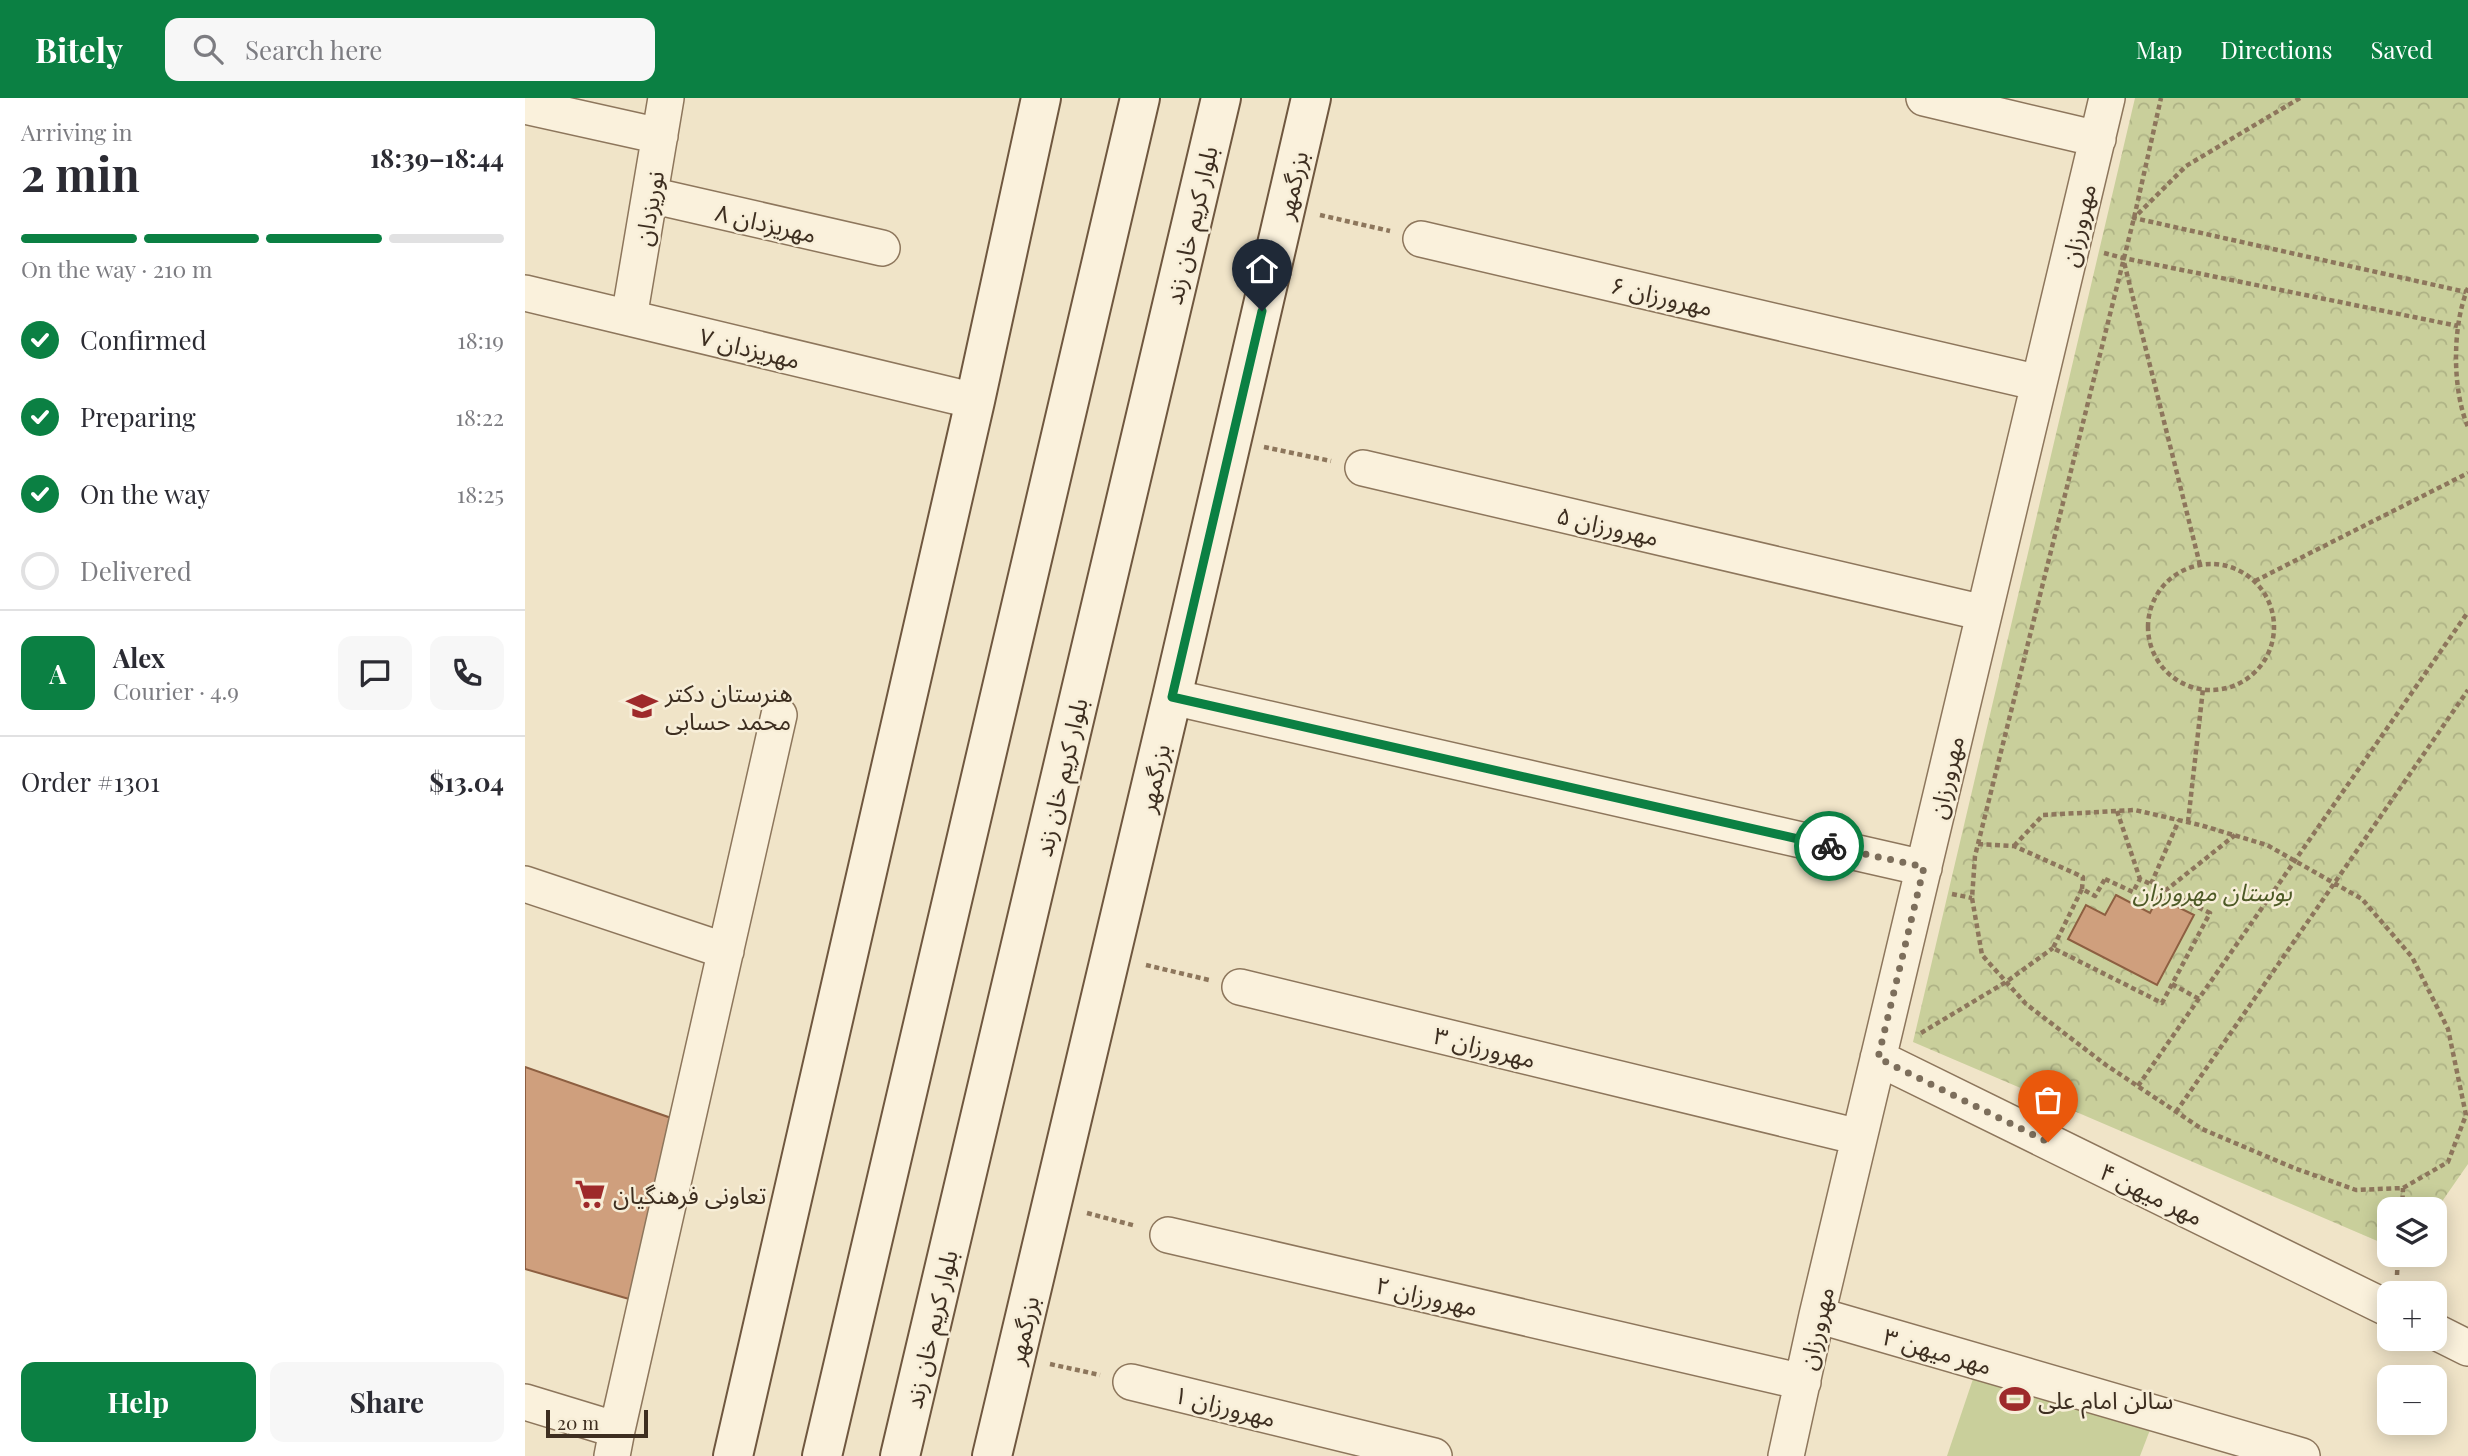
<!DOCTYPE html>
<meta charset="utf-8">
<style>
:root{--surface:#fff;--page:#f7f7f7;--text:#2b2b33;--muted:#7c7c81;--line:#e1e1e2;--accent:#0b8043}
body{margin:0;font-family:"Playfair Display","Noto Sans Arabic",serif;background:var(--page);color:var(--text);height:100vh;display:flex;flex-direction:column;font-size:26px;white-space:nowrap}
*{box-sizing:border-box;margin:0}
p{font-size:23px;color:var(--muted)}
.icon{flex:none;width:38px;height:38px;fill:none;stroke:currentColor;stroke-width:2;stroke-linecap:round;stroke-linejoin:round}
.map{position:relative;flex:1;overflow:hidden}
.details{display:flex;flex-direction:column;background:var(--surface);width:525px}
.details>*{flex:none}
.controls{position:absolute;left:1852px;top:1099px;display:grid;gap:14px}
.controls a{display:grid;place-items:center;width:70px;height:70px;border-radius:14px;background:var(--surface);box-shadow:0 4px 18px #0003;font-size:35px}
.scale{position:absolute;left:21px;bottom:18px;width:102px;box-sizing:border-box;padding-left:7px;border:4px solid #3d2e20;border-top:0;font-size:19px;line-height:24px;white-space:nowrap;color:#3d2e20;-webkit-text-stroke:5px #f7eed8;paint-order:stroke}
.pin{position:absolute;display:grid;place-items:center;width:60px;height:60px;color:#fff;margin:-72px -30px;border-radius:50% 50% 50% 0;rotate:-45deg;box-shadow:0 0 7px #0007}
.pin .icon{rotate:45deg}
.courier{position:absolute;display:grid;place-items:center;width:70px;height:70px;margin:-35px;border:5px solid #0b8043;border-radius:50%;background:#fff;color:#222;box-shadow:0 2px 9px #0007}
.head em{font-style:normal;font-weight:700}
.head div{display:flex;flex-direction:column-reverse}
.head{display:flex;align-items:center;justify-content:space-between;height:119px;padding:0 21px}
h1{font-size:46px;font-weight:700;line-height:52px}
.bar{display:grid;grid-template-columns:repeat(4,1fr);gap:10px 7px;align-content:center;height:84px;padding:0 21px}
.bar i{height:9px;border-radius:5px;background:var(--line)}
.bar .current{background:var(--accent)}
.bar p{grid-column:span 4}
.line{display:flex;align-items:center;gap:18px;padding:0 21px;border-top:2px solid var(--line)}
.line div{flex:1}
.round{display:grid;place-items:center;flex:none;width:74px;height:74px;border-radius:14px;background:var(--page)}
ol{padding:0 21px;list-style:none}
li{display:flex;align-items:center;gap:21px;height:77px}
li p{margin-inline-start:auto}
li .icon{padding:7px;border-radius:50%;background:var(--accent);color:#fff;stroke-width:4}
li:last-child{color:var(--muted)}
li i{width:38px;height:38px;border:4px solid var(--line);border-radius:50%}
.primary-button{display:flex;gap:14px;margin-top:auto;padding:14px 21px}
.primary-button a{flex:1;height:80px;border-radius:14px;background:var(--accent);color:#fff;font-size:28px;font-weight:700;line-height:80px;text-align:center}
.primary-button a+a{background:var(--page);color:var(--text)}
header{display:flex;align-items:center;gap:42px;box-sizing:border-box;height:98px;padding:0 35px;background:var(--accent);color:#fff}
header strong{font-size:33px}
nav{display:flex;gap:38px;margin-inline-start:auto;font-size:24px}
.search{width:490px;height:63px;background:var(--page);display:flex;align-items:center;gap:18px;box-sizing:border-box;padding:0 24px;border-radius:14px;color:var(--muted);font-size:26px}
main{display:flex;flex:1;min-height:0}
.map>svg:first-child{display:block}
</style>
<header>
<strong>Bitely</strong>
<div class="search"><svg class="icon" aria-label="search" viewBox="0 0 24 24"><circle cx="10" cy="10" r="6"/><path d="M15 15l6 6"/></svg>Search here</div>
<nav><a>Map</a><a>Directions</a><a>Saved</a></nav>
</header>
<main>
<section class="details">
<div class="head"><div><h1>2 min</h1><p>Arriving in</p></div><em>18:39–18:44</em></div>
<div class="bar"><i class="current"></i><i class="current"></i><i class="current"></i><i></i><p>On the way · 210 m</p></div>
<ol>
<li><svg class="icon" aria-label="check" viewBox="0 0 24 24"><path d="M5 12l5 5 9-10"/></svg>Confirmed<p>18:19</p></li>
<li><svg class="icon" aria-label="check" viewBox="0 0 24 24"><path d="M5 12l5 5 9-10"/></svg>Preparing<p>18:22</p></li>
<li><svg class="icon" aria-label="check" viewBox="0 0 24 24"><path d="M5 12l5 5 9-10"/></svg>On the way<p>18:25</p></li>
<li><i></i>Delivered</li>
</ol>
<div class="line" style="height:126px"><b class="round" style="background:var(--accent);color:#fff">A</b><div><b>Alex</b><p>Courier · 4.9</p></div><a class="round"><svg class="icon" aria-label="chat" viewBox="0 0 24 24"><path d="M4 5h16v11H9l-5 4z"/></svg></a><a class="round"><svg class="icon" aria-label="phone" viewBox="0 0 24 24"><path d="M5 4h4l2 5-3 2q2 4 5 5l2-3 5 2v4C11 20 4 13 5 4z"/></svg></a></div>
<div class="line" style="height:91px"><div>Order #1301</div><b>$13.04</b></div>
<div class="primary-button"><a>Help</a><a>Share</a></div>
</section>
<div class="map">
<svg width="1943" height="1358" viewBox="0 0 1943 1358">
<defs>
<pattern id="forest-crowns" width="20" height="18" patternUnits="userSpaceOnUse" patternTransform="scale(1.75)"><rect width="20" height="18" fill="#c9cf9b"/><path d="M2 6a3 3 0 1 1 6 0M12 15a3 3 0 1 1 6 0" fill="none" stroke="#aeb285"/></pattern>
</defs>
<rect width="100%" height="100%" fill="#f0e4c8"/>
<path fill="url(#forest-crowns)" d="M1610 0H1943V1066L1909 1115V1111H1864V1148L1388 944Z"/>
<path fill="#c9cf9b" d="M1449 1278 1628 1324 1615 1358H1422Z"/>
<path fill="#cf9f7d" stroke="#8d5f41" stroke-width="2" d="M1591 797 1625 815 1633 799 1669 817 1632 887 1543 841 1561 807 1580 817Z
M0 969 149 1021 104 1201 0 1171Z"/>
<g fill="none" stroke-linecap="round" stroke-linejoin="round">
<g stroke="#8d765c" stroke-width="38">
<path id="street" d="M1399 0 1573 41
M0 8 135 38
M125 97 357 150
M896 141 1514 285
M0 195 450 303
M104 220 141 0
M838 370 1459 515
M647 599 1399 770
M0 786 201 853
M715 889 1334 1039
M1353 960 1864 1211
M643 1137 1278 1284
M1292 1217 1777 1358
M1909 1233 1943 1250
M606 1284 909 1358
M0 1304 92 1332 87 1358
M92 1332 254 617
M1261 1358 1292 1217 1582 0"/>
</g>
<g stroke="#6f573f" stroke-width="42">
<path id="secondary" d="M208 1358 450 303 516 0
M297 1358 615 0
M375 1358 696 0
M467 1358 647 599 786 0"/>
</g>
<path stroke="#8d765c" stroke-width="4.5" stroke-dasharray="5 3.5" stroke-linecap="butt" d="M1775 0 1661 68 1609 120 1941 194
M795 117 865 133
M1579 155 1598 160
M1943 190C1927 227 1927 292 1943 329
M739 349 806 363
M1623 529a63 63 0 1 1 126 0a63 63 0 1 1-126 0Z
M1675 467 1598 160 1933 228
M1730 483 1943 375
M1592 713 1615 781
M1663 724 1678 591
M1453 746 1489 748 1558 779 1557 791
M1489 748 1518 717 1610 712 1675 727 1742 747 1837 801 1887 859 1923 931 1941 1017 1923 1064 1878 1090 1831 1092 1769 1070 1677 1031 1581 967 1501 906 1457 857 1447 800 1450 758 1609 120 1636 0
M1580 781 1608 794 1615 781 1685 815 1637 905 1528 850 1557 791 1570 798Z
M1626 786 1654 722
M1640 793 1710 737
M1427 796 1447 800
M621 867 684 882
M1647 886 1674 901
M1396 935 1481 884 1528 850
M1613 988 1943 514
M1651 1014 1943 592
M1877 1111 1878 1090
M562 1115 611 1128
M1872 1177 1873 1157
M525 1266 575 1277"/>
<use href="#street" stroke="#faf1dc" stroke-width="35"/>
<use href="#secondary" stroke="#faf1dc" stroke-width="38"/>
</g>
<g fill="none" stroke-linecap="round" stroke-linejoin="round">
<path stroke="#7c6e5b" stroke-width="7" stroke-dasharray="0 12.6" d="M1304 748 1399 769 1353 960 1523 1044"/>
<path stroke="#0b8043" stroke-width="9" d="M737 213 647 599 1304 748"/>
</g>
<defs>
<g id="school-bare" transform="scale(2.415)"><path d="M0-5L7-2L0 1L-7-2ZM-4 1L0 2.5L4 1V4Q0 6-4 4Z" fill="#9e2a2b" stroke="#f7eed8" stroke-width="2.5" paint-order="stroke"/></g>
<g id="supermarket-bare" transform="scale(2.415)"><path d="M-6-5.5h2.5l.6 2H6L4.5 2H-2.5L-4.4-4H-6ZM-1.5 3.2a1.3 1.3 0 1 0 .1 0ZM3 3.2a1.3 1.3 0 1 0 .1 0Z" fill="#9e2a2b" stroke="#f7eed8" stroke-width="2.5" paint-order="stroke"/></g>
<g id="stadium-bare" transform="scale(2.415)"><path d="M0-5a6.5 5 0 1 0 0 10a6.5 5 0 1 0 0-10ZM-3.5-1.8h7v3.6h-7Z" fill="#9e2a2b" stroke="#f7eed8" stroke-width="2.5" paint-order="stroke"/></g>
</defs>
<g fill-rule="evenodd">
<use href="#school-bare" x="117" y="608"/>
<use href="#supermarket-bare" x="65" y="1096"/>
<use href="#stadium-bare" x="1490" y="1301"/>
</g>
<g text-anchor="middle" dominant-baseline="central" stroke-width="5" stroke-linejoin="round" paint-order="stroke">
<g font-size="24" fill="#3d2e20" stroke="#f7eed8">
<text transform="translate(766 87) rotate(-77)">بزرگمهر</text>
<text transform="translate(123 110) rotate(-80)">نوریزدان</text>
<text transform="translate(241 124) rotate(13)">مهریزدان ۸</text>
<text transform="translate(665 127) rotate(-77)">بلوار کریم خان زند</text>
<text transform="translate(1552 127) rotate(-77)">مهرورزان</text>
<text transform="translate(1137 197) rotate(13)">مهرورزان ۶</text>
<text transform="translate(225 249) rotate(14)">مهریزدان ۷</text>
<text transform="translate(1083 427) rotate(13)">مهرورزان ۵</text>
<text transform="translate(535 679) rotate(-77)">بلوار کریم خان زند</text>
<text transform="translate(1420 679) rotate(-77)">مهرورزان</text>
<text transform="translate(628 680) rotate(-77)">بزرگمهر</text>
<text transform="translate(960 948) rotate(14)">مهرورزان ۳</text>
<text transform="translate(1627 1095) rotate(26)">مهر میهن ۴</text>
<text transform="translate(902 1197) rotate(13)">مهرورزان ۲</text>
<text transform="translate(1290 1230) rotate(-77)">مهرورزان</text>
<text transform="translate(405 1231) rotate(-77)">بلوار کریم خان زند</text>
<text transform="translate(497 1232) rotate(-77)">بزرگمهر</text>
<text transform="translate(1413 1252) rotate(16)">مهر میهن ۳</text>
<text transform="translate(700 1307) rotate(14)">مهرورزان ۱</text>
</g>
<g font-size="24" fill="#3d2e20" stroke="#f7eed8" text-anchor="start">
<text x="140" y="594">هنرستان دکتر<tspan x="140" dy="28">محمد حسابی</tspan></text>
<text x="88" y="1096">تعاونی فرهنگیان</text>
<text x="1513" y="1301">سالن امام علی</text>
</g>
<g font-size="24" font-style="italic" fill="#4d5a26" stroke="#f7eed8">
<text x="1687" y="793">بوستان مهرورزان</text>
</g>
</g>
</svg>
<div class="controls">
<a><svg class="icon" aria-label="layers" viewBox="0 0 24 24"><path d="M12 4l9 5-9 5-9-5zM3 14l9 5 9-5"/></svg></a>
<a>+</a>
<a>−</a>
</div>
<div class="scale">20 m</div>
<div class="pin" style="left:1523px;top:1044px;background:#ea580c"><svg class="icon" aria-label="bag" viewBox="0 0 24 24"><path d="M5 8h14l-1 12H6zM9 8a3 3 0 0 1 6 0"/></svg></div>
<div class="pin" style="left:737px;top:213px;background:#1f2937"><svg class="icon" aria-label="home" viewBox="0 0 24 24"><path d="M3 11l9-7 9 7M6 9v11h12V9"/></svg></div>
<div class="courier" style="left:1304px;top:748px"><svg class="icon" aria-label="bike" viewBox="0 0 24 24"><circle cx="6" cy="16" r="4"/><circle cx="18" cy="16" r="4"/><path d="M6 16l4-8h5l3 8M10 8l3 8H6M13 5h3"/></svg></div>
</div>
</main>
